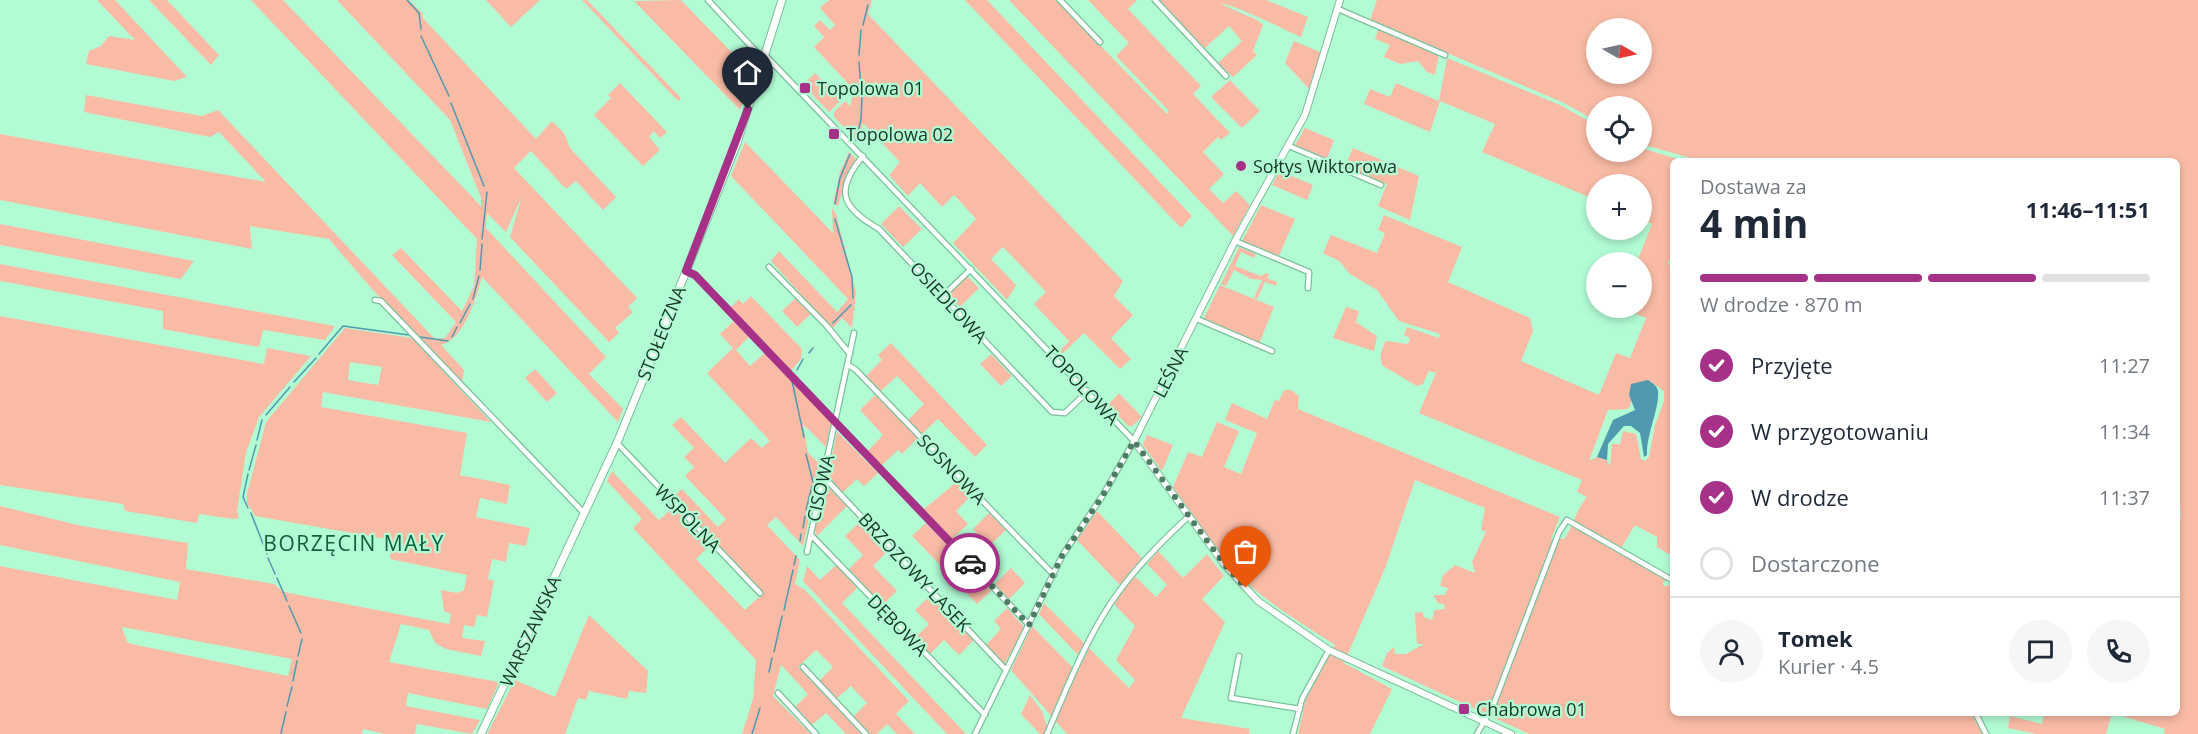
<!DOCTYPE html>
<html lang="pl">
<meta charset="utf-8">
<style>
:root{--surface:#fff;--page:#f6f6f7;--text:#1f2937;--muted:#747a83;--line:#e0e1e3;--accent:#a73189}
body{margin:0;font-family:"Open Sans",sans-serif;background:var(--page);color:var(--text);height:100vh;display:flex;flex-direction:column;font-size:22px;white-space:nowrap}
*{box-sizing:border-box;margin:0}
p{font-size:20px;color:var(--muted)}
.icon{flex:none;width:33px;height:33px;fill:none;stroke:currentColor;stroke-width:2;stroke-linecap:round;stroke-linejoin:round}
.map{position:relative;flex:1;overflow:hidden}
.sheet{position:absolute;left:1670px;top:158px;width:510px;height:558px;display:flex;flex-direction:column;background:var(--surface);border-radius:9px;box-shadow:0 3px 9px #0003}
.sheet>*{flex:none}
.needle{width:39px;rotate:99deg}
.buttons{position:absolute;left:1586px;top:18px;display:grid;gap:12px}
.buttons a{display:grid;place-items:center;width:66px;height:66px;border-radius:50%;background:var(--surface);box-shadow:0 3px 9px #0003;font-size:30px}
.pin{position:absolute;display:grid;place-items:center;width:51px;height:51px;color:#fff;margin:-62px -26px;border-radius:50% 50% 50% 0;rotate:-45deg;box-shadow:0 0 6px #0007}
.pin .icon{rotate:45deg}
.courier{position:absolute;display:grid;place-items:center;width:60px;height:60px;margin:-30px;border:4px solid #a73189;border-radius:50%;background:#fff;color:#222;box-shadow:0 2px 8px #0007}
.overview em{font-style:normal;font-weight:700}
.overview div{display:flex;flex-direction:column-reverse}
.overview{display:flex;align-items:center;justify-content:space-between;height:102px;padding:0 30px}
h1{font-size:39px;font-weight:700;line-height:45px}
.bar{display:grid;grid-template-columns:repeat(4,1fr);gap:9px 6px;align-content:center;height:72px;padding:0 30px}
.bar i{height:8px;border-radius:4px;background:var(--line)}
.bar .on{background:var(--accent)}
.bar p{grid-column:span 4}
.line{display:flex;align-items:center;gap:15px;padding:0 30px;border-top:2px solid var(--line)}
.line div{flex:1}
.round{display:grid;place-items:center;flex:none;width:63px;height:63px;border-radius:32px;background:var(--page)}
ol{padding:0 30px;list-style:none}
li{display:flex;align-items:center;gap:18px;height:66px}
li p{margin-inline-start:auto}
li .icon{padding:6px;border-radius:50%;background:var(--accent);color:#fff;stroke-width:4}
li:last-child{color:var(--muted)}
li i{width:33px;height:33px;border:3px solid var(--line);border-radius:50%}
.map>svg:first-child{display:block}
</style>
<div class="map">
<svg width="2198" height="734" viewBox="0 0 2198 734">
<rect width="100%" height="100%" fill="#b2fcd4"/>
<path fill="#f9bba5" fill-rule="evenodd" d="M97 0H115L187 77 174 81 86 64 89 51 101 46 109 36 135 40Z
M149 0H167L219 55 211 65Z
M251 0H283L481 206V198L450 120 337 0H409L422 13 423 18 536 139 552 121 564 133 570 148 616 197 603 210 576 181 566 189 531 151 514 168 637 298 628 307 633 312 615 328 619 333 609 342 510 237 522 196 506 232 487 213 486 228 606 357 589 374 623 409 618 422 482 277C476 298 465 338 441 345L464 370 462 385 372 289 329 239 250 226 252 249 0 200V134L266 182 219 132 210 137 84 112 86 95 202 116 218 110 435 339 445 338 456 322 392 255 401 248 462 311 474 286 477 239Z
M486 0H540L511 27Z
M582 0H587L681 98 678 101Z
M681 0 742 63 728 76 745 94 740 110 634 1Z
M829 0H872L868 14 1123 281 1114 296 1133 315 1111 338 1131 359 1120 369 1084 333 1060 356 1058 353 1069 341 1034 304 1046 292 1003 247 991 259 1016 285 1007 300 953 243 976 219 954 195 942 207 920 183 908 196 889 175 900 162 863 123 858 142 834 117V112L845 101 850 106 854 90 814 47 824 37 814 26 820 20 830 30 835 25 820 8Z
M965 0H987L1192 216 1181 228Z
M1009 0H1056L1167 114 1169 111 1116 56 1129 43 1088 0H1137L1128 9 1201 86 1193 94 1230 133 1221 140 1218 137 1203 152 1224 174 1209 189 1223 203 1236 191 1250 205 1233 236Z
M1158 0H1266L1308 17 1301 37C1287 31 1230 2 1221 4L1257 20 1263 25 1253 51 1257 55 1233 77 1218 63 1242 41 1229 26 1204 49Z
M1377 0H2198V734H2164L2165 729 2112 713 2106 734H2037L2008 728 2010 716 2042 724 2044 713 2176 712V528L2179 531 2181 510 2177 513 2176 160H1698L1641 144V106H1596V121L1564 103 1370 20ZM1596 28H1641V74H1596Z
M1379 28 1439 54 1435 75 1427 72 1418 61 1400 64 1384 57 1390 45 1375 39Z
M1294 41 1322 53 1310 90 1285 63Z
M1447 58 1560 105 1596 125V152H1641V148L1681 160H1672V253L1668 264 1672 266V556L1657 547V537L1635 525 1618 553 1668 579 1663 583 1664 586 1672 585V712L1971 713 1983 734H1529L1382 666 1387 653 1394 647 1395 654H1406L1424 644H1417L1415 613 1422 612 1425 618 1432 620 1435 610 1445 609 1444 604 1438 603 1433 595H1445L1448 588 1440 586 1443 575 1455 565 1475 573 1472 562 1486 532 1481 530 1485 508 1415 480 1386 566 1344 663 1392 689 1370 734H1298L1306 699 1335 645C1297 620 1254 596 1225 559 1207 536 1191 511 1173 487L1188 452 1202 457 1217 422 1239 431 1224 467 1241 474 1257 433 1225 420 1232 403 1267 419 1275 400 1279 401 1284 390H1291L1299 396 1298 409 1560 517 1551 539H1564C1574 526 1575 511 1587 497L1577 492 1582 480 1419 413 1436 373 1429 371 1423 384 1417 386 1383 366C1378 358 1382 348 1386 341L1408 344 1410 338 1404 335 1407 327 1439 338 1440 334 1399 321 1377 290 1350 274 1339 261 1323 253 1331 235 1377 253 1385 233 1378 230 1384 215 1462 247 1448 282 1530 318 1533 331 1521 361 1599 395 1616 353 1630 358 1646 318 1621 308H1641V262H1637L1652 224 1641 219V184H1596V200L1482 152 1495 124 1440 101 1430 132 1364 104 1370 89 1390 97 1396 83 1439 101ZM1648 380 1664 391V401L1655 425 1649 457 1645 461 1641 459 1636 434 1623 431 1620 444H1612L1610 466 1607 460 1597 457 1589 461 1608 410 1628 409 1632 401 1629 395Z
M815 73 841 100 829 112 803 85Z
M1230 80 1260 111 1242 128 1211 97Z
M620 83 667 132 660 138 654 131 649 137 660 150 643 166 594 115 611 98 608 95Z
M1305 128 1334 140 1327 159 1295 145Z
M745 142 833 233 832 208 836 214 856 292 852 328 842 318 832 329 771 261 779 251 837 312 848 299 731 176Z
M1353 148 1419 176 1410 220 1378 206 1387 184 1345 167Z
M849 152 856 159 847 176 838 206 833 203 840 172Z
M1282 172 1313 185 1307 200 1272 185 1278 174Z
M1261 205 1295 219 1279 256 1242 241Z
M899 206 922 229 903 247 881 224Z
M0 224 194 261 181 279 0 245Z
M1239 247 1256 254 1254 258 1241 252 1235 266 1261 276 1266 273 1269 274 1267 278 1277 282 1276 286 1265 282 1257 299 1254 298 1262 280 1251 279 1234 270 1226 286 1221 284Z
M0 264 335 326 325 340 263 330 259 347 163 329V311L0 281Z
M967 276 979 288 960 307 948 294Z
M1220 285 1274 307 1259 344 1203 320Z
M751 296 802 349 801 359 790 372 730 308 739 299 743 304Z
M797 297 812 313 797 327 782 311Z
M1346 307 1359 311 1356 322 1377 336 1374 351 1333 338Z
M0 316 264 364 267 348 311 356 259 417 246 453 237 511 239 518 233 519 199 514 197 523 125 511 123 504 0 485Z
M734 321 749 337 736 350 750 366 765 353 831 423 826 447 803 424 808 453 821 465 803 546 776 517 767 525 800 560 795 584 805 590 909 701 896 714 915 734H897L887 724 877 734H870L853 717 867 703 851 686 836 699 819 681 833 667 816 650 798 667 863 734H846L826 713 812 725 795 707 808 694 781 665 773 696 811 734H742L753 699 756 660 633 528 642 519 607 481 612 471 659 520 674 507 710 545 696 559 745 610 763 593 673 497 682 489 718 527 726 519 685 476 694 467 684 457 694 448 672 425 681 417 725 463 751 438 762 448 770 441 707 373 733 348 720 334Z
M345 328 412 338 491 422 323 392 321 407 467 433 460 475 510 485 507 504 480 498 476 517 530 528 526 546 509 543 506 562 492 559 488 579 494 581 487 617 477 615 474 627 464 625 462 638 485 641 481 656 446 649 435 643 429 630 401 624 389 662 499 682 487 709 408 693 406 706 480 720 472 734 417 724 415 734H384L363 729 362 734H0V566L177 600 180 582 0 545V506L82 526 188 543 186 569 274 584 284 592 449 624 451 614 444 611 441 590 457 593 464 590 467 575 390 559 392 540 255 516 247 503V494L266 422ZM350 362 382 367 378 385 348 380ZM122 627 292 659 288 676 132 644 127 642Z
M891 343 987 445 975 457 938 419 922 434 908 420 924 404 897 376 881 391 866 376 882 360 878 355Z
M991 354 1012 376 1001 386 980 364Z
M535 369 557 393 547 402 525 378Z
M1119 393 1142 417 1132 426H1128L1108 405Z
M876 394 918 438 902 454 898 450 882 465 868 451 883 435 860 410Z
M837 432 878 473 864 486 857 479 842 493 828 475Z
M1147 435 1173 445 1162 471 1143 445Z
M958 481 972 495 956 511 968 524 952 539 924 509Z
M826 485 847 506 817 536 815 530Z
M1097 511 1142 558 1120 585 1077 540Z
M989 513 1006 530 989 546 973 529Z
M861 521 889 550 873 566 897 591 882 605 849 569 863 555 845 536Z
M926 523 958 556 944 569 912 536Z
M1158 551 1183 578 1207 554 1224 576 1202 599 1225 622 1181 718 1250 729 1249 734H1067L1011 670 1032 626 1077 672 1089 648 1129 688 1135 680 1116 660 1135 626 1114 604 1134 575 1156 597 1167 585 1147 564Z
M836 565 857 588 842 603 966 734H947L803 581 807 566 820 580Z
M1011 568 1025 583 1009 599 995 584Z
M974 573 991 591 977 604 961 587Z
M931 595 974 640 959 655 944 640 929 655 914 639 929 624 915 610Z
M1044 603 1085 644 1079 656 1039 614Z
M1007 608 1025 628 1004 665 986 645 1001 629 994 621Z
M589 615 648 671 646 693 629 691 627 699 589 691 586 700 578 698 565 734H487L515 680 555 697Z
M1030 695 1042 711 1047 727 1044 734H1040L1021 714Z"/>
<path fill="#4f9ab1" d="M1648 380C1652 383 1657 385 1658 391 1660 407 1646 435 1647 455L1644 457 1640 433 1631 426H1624L1608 444 1607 460 1597 457 1613 420 1635 410 1629 395 1631 384Z"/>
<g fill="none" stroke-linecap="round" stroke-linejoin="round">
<path stroke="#4f9ab1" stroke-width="1.5" d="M407 0 419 13 421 29
M863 25 868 5
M421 36 449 96
M859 55 861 30
M859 62 861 89
M451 103 484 186
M856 141 861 119 862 96
M835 204 840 178 850 154
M835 219 852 277 853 298
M482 239 487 192
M480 270 482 244
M473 299 479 276
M460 323 470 304
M833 323 851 305
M420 337 448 341
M452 337 457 327
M809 353 813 348
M319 354 343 326 409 335
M797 370 803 359
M792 381 804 437
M294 382 316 358
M266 415 290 387
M257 440 262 420
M806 454 813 482
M249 470 256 445
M248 474 243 497 248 508
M806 510 812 486
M251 513 267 554
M803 528 805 516
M800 541 801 534
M268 558 275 574
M794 565 796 556
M277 578 287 601
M289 606 301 633
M784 610 793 570
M774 652 782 616
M298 656 302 639
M769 672 772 658
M293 681 297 661
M287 706 292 687
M281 733 286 712
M752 734 760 708"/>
<g stroke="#7ac19b" stroke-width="7">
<path id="minor" d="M708 0 763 59
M1060 0 1100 42
M1155 0 1226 76
M1338 9 1445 55
M765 55 1134 441 1103 495 1062 556 975 734
M1289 146 1381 185
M863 156C833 192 843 208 879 229L1052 412 1065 413 1088 391
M1235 241 1309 272 1308 288
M769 267 826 325 850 354
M686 271 695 275 1029 625
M943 296 971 269
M375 300 381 301 584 513
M1197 319 1272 351
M848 365 855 369 1054 575
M617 443 760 593
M822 475 1006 670
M811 535 985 715
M807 552 854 333
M1239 656 1231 698 1300 709
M803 667 866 734
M778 693 816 734
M1975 712 1986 734
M1047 734C1064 695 1080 654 1102 617 1125 578 1156 547 1189 516
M1293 734 1302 699 1329 650
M1477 734 1493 706 1559 532 1567 520 1672 580"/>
</g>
<g stroke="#7ac19b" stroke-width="8">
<path id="tertiary" d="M1340 0 1305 115 1235 241 1134 441 1224 564 1258 601 1329 650 1511 734"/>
</g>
<g stroke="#7ac19b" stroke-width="9">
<path id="secondary" d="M481 734 617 443 644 377 737 143 782 0"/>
</g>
<use href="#minor" stroke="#fff" stroke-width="4.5"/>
<use href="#tertiary" stroke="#fff" stroke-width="6"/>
<use href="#secondary" stroke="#fff" stroke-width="7"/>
</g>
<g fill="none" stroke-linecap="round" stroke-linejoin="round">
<path stroke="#4f7c64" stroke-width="6" stroke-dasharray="0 10.8" d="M970 563 1029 625 1062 556 1103 495 1134 441 1224 564 1246 588"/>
<path stroke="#a73189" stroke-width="8" d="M748 109 686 271 695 275 970 563"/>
</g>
<g fill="#a73189" stroke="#b2fcd4" stroke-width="2">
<rect x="799" y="82" width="12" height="12" rx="3"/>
<rect x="828" y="128" width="12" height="12" rx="3"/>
<circle cx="1241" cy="166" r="6"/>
<rect x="1458" y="703" width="12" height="12" rx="3"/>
</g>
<g text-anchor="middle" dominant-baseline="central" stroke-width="4.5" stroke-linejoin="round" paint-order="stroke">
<g font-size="18" fill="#193728" stroke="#b2fcd4" text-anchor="start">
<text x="817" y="88">Topolowa 01</text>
<text x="846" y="134">Topolowa 02</text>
<text x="1253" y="166">Sołtys Wiktorowa</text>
<text x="1476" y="709">Chabrowa 01</text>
</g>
<g font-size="18" fill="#193728" stroke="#b2fcd4">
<text transform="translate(949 302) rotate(47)">OSIEDLOWA</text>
<text transform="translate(661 333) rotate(-68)">STOŁECZNA</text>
<text transform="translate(1170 372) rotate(-63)">LEŚNA</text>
<text transform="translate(1082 385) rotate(47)">TOPOLOWA</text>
<text transform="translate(952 469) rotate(46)">SOSNOWA</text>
<text transform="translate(820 488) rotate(-77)">CISOWA</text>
<text transform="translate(688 518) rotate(46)">WSPÓLNA</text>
<text transform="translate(915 572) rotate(47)">BRZOZOWY LASEK</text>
<text transform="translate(898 625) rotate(46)">DĘBOWA</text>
<text transform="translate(530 631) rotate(-65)">WARSZAWSKA</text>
</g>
<g font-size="21" letter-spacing="1.5" fill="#126040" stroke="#b2fcd4">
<text x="354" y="543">BORZĘCIN MAŁY</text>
</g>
</g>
</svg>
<div class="buttons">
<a><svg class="needle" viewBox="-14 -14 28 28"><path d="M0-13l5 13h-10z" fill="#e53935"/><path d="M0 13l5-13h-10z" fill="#747a83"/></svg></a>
<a><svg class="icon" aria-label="locate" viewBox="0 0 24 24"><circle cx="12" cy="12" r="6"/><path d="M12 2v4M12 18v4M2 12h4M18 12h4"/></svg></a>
<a>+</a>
<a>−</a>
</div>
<div class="pin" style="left:1246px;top:588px;background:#ea580c"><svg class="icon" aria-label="bag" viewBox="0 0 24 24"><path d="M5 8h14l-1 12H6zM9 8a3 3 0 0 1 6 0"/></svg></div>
<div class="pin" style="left:748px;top:109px;background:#1f2937"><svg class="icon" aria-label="home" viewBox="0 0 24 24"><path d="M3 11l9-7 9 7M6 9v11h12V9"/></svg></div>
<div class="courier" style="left:970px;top:563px"><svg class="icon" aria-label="car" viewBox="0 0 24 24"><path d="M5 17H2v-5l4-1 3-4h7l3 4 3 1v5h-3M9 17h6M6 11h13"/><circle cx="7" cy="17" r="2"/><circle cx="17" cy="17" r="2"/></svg></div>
<section class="sheet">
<div class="overview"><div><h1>4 min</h1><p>Dostawa za</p></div><em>11:46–11:51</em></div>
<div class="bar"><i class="on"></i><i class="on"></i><i class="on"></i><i></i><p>W drodze · 870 m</p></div>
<ol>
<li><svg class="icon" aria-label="check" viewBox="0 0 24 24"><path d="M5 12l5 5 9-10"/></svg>Przyjęte<p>11:27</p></li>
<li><svg class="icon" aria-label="check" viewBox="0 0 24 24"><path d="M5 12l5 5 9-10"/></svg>W przygotowaniu<p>11:34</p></li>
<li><svg class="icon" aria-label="check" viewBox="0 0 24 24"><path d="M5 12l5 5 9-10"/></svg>W drodze<p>11:37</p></li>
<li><i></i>Dostarczone</li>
</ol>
<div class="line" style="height:108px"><a class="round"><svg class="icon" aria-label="person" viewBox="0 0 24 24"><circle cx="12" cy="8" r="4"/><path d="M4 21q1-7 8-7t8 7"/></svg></a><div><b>Tomek</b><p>Kurier · 4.5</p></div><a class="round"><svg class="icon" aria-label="chat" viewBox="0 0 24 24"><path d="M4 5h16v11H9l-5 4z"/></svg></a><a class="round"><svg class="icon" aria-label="phone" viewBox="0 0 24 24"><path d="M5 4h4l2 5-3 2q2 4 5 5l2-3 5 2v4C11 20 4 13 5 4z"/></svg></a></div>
</section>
</div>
